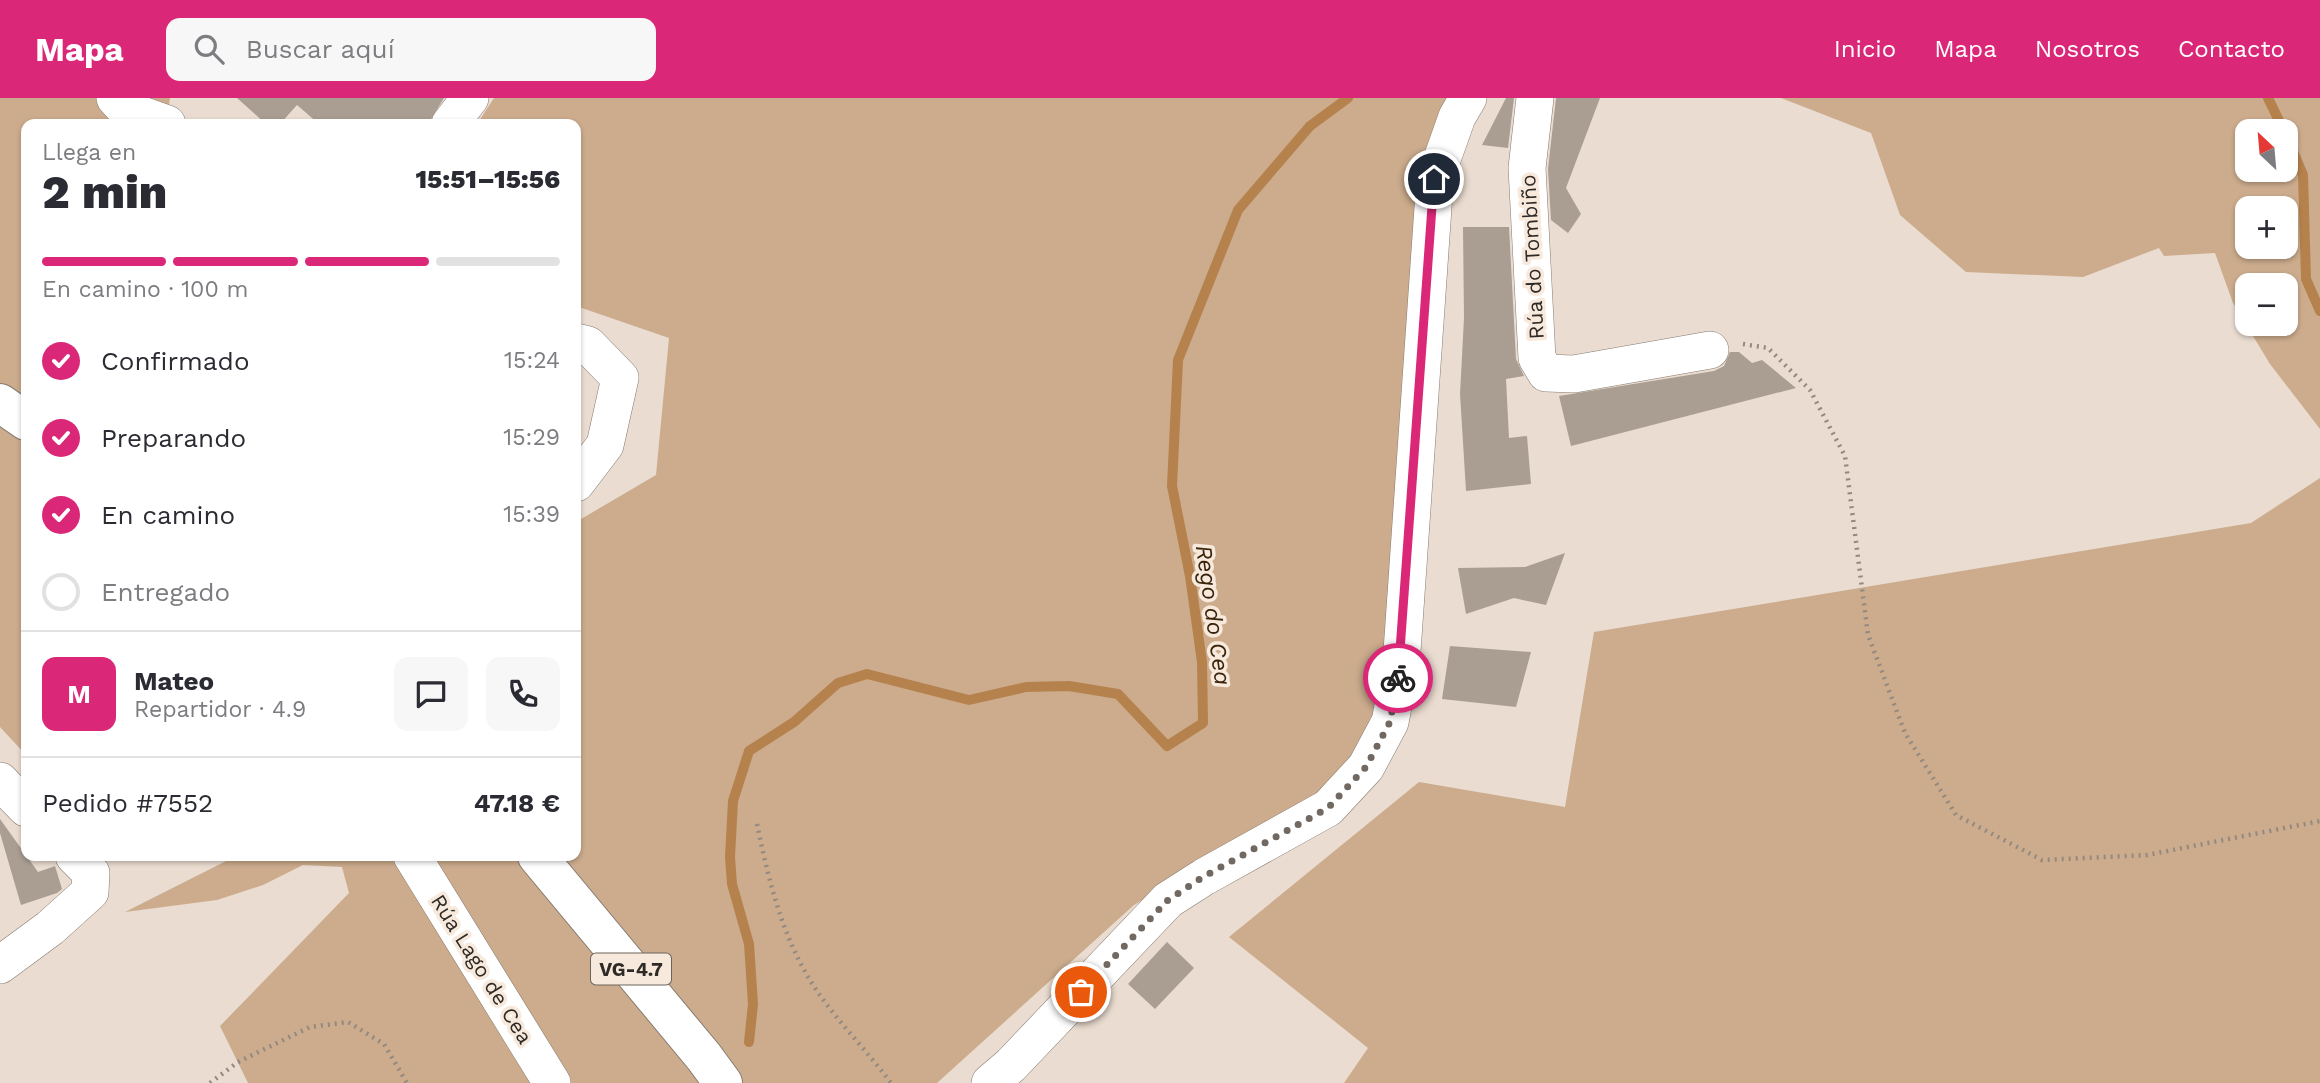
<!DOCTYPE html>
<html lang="es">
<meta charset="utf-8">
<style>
:root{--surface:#fff;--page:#f7f7f7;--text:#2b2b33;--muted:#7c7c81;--line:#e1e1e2;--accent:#db2777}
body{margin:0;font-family:"Work Sans",sans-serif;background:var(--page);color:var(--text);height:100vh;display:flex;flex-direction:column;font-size:26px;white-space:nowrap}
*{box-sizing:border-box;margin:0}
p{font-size:23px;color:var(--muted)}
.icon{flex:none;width:38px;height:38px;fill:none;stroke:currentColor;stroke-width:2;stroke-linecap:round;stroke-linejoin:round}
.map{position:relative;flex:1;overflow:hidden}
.sheet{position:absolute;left:21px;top:21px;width:560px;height:742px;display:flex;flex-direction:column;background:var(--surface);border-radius:14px;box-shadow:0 2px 5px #0004}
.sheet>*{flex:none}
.needle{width:46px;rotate:334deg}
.tools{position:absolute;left:2235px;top:21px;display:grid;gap:14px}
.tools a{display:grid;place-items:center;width:63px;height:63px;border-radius:14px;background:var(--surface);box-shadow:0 2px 5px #0004;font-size:35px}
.pin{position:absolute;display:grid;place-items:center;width:60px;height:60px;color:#fff;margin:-30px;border:4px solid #fff;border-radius:50%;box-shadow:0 2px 7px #0007}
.courier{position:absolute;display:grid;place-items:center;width:70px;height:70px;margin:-35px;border:5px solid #db2777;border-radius:50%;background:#fff;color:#222;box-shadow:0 2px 9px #0007}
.overview em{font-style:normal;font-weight:800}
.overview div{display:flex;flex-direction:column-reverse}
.overview{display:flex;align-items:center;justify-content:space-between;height:119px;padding:0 21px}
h1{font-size:46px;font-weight:800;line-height:52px}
.bar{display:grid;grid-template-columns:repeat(4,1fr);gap:10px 7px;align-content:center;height:84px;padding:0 21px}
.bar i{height:9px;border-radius:5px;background:var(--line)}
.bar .on{background:var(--accent)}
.bar p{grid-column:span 4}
.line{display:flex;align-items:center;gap:18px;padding:0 21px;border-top:2px solid var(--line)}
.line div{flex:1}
.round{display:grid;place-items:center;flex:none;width:74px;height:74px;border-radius:14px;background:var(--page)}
ol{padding:0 21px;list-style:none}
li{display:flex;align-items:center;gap:21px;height:77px}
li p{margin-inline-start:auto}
li .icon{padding:7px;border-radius:50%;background:var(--accent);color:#fff;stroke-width:4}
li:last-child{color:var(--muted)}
li i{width:38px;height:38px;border:4px solid var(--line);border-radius:50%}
header{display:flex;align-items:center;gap:42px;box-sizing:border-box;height:98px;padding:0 35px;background:var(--accent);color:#fff}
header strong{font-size:33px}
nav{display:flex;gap:38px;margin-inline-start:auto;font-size:24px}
.search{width:490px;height:63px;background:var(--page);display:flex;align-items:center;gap:18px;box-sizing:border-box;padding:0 24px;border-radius:14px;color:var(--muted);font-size:26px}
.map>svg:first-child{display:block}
</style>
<header>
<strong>Mapa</strong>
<div class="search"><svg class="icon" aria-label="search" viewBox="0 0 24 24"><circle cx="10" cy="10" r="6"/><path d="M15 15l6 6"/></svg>Buscar aquí</div>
<nav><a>Inicio</a><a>Mapa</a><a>Nosotros</a><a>Contacto</a></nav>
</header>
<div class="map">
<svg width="2320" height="985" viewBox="0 0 2320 985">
<rect width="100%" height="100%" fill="#eadcd0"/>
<path fill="#ccac8d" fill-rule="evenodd" d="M0 0H170L166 26H26V657L0 629Z
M494 0H1471L1435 81 1401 568 1366 669 1134 807 937 985H248L220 928 349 795 342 769 303 767 263 787 217 802 125 814 236 758H576V424L656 377 669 240 576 208V26H477Z
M1781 0H2320V331L2270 266 2233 205 2215 155 2164 158 2159 150 2083 179 1966 174 1900 117 1871 35ZM2247 33H2286V72H2247ZM2247 110H2286V149H2247ZM2286 187V226H2247V187Z
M2320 380V985H1344L1368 950 1229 839 1419 684 1565 709 1594 534 2251 425Z"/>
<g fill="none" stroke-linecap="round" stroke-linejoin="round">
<path stroke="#b5824d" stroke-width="10" d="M2268 0 2284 33
M2286 37 2303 77 2306 181 2320 213
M749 944 753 906 749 846 732 786 730 759 733 703 749 653 794 624 838 585 867 576 969 602 1026 589 1069 588 1118 596 1167 648 1203 625 1202 564 1190 478 1172 388 1178 262 1238 112 1310 28 1348 0"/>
</g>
<path fill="#aa9e92" d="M237 0H444L428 26H319L297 7 280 26H266Z
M1506 0H1514L1508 50 1482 47Z
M1556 0H1600L1566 90 1581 116 1568 135 1551 122 1548 71Z
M1463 129H1509L1516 261 1524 278 1506 281 1509 340 1527 338 1531 386 1466 393 1460 296 1464 220Z
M1730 254H1739L1752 265 1762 262 1796 290 1571 348 1559 298 1714 273 1724 268Z
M1565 455 1546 507 1514 500 1466 516 1458 470 1525 469Z
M1450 548 1531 554 1516 609 1442 601Z
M0 721 38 774 55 768 62 791 57 795 21 807 0 735Z
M1167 844 1194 870 1155 911 1128 886Z"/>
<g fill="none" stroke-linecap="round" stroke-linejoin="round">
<g stroke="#877b70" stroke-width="38">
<path id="minor" d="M115 0 125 11 167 26
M1535 0 1527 70 1537 260 1546 275 1574 276 1710 252
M450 26 470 0
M576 244 588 247 620 280 605 347 576 385
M0 683 26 710
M412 758 552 985
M0 867 50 830 90 794 91 775 74 758
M990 985 1011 967 1168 802 1204 779 1328 710 1366 669 1390 624 1401 568 1435 81 1457 19 1468 0"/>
</g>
<g stroke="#877b70" stroke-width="40">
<path id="highway" d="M0 305 26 323
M537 758 704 959 723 985"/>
</g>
<path stroke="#938980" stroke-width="4.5" stroke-dasharray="2 5" stroke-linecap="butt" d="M1743 246 1768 250 1810 292 1845 358 1868 537 1905 635 1956 717 2042 762 2147 757 2320 723
M757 726C769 784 783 843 817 893 839 925 868 954 891 985
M210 985 238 964 310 929 348 924 384 946 407 985"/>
<use href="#minor" stroke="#fff" stroke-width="37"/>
<use href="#highway" stroke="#fff" stroke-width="38"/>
</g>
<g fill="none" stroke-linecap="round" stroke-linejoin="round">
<path stroke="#706861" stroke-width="7" stroke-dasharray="0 12.6" d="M1081 894 1168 802 1203 779 1328 710 1366 669 1390 624 1398 580"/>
<path stroke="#db2777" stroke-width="9" d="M1398 580 1434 81"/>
</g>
<g text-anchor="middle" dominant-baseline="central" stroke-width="7" stroke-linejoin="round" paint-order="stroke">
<rect fill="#f7eadd" stroke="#6b645c" stroke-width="2" x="591" y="855.5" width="80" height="31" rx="5"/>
<g font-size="19" font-weight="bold" fill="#2f2a25">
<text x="631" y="871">VG-4.7</text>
</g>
<g font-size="21" fill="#2f2a25" stroke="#f7eadd">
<text transform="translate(1532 159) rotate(-93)">Rúa do Tombiño</text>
<text transform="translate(482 871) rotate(58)">Rúa Lago de Cea</text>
</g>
<g font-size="23" font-style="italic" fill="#3a240b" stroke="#f7eadd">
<text transform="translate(1213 517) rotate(82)">Rego do Cea</text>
</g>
</g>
</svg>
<div class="tools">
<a><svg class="needle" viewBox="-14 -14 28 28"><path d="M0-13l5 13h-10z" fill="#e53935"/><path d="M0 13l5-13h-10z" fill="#7c7c81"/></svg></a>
<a>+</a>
<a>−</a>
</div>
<div class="pin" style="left:1081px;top:894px;background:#ea580c"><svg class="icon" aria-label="bag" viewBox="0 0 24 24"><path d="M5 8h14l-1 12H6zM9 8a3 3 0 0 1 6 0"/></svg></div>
<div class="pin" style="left:1434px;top:81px;background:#1f2937"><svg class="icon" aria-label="home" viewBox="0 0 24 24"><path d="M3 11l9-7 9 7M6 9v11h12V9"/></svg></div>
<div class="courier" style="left:1398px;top:580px"><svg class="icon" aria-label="bike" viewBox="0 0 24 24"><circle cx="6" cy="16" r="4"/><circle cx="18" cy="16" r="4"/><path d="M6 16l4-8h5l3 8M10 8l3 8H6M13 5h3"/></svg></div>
<section class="sheet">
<div class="overview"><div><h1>2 min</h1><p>Llega en</p></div><em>15:51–15:56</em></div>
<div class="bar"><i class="on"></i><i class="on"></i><i class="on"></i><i></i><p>En camino · 100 m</p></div>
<ol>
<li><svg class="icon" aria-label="check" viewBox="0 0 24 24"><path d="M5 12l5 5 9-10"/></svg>Confirmado<p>15:24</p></li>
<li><svg class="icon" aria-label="check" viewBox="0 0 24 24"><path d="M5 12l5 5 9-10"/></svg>Preparando<p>15:29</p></li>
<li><svg class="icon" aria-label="check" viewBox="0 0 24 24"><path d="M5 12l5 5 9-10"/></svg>En camino<p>15:39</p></li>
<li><i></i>Entregado</li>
</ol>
<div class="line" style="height:126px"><b class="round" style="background:var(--accent);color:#fff">M</b><div><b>Mateo</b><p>Repartidor · 4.9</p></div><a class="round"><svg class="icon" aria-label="chat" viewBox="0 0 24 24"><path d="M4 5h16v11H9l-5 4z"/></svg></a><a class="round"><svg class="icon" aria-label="phone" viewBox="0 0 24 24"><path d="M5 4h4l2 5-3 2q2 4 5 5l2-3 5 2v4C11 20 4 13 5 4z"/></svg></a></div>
<div class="line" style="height:91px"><div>Pedido #7552</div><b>47.18 €</b></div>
</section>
</div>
